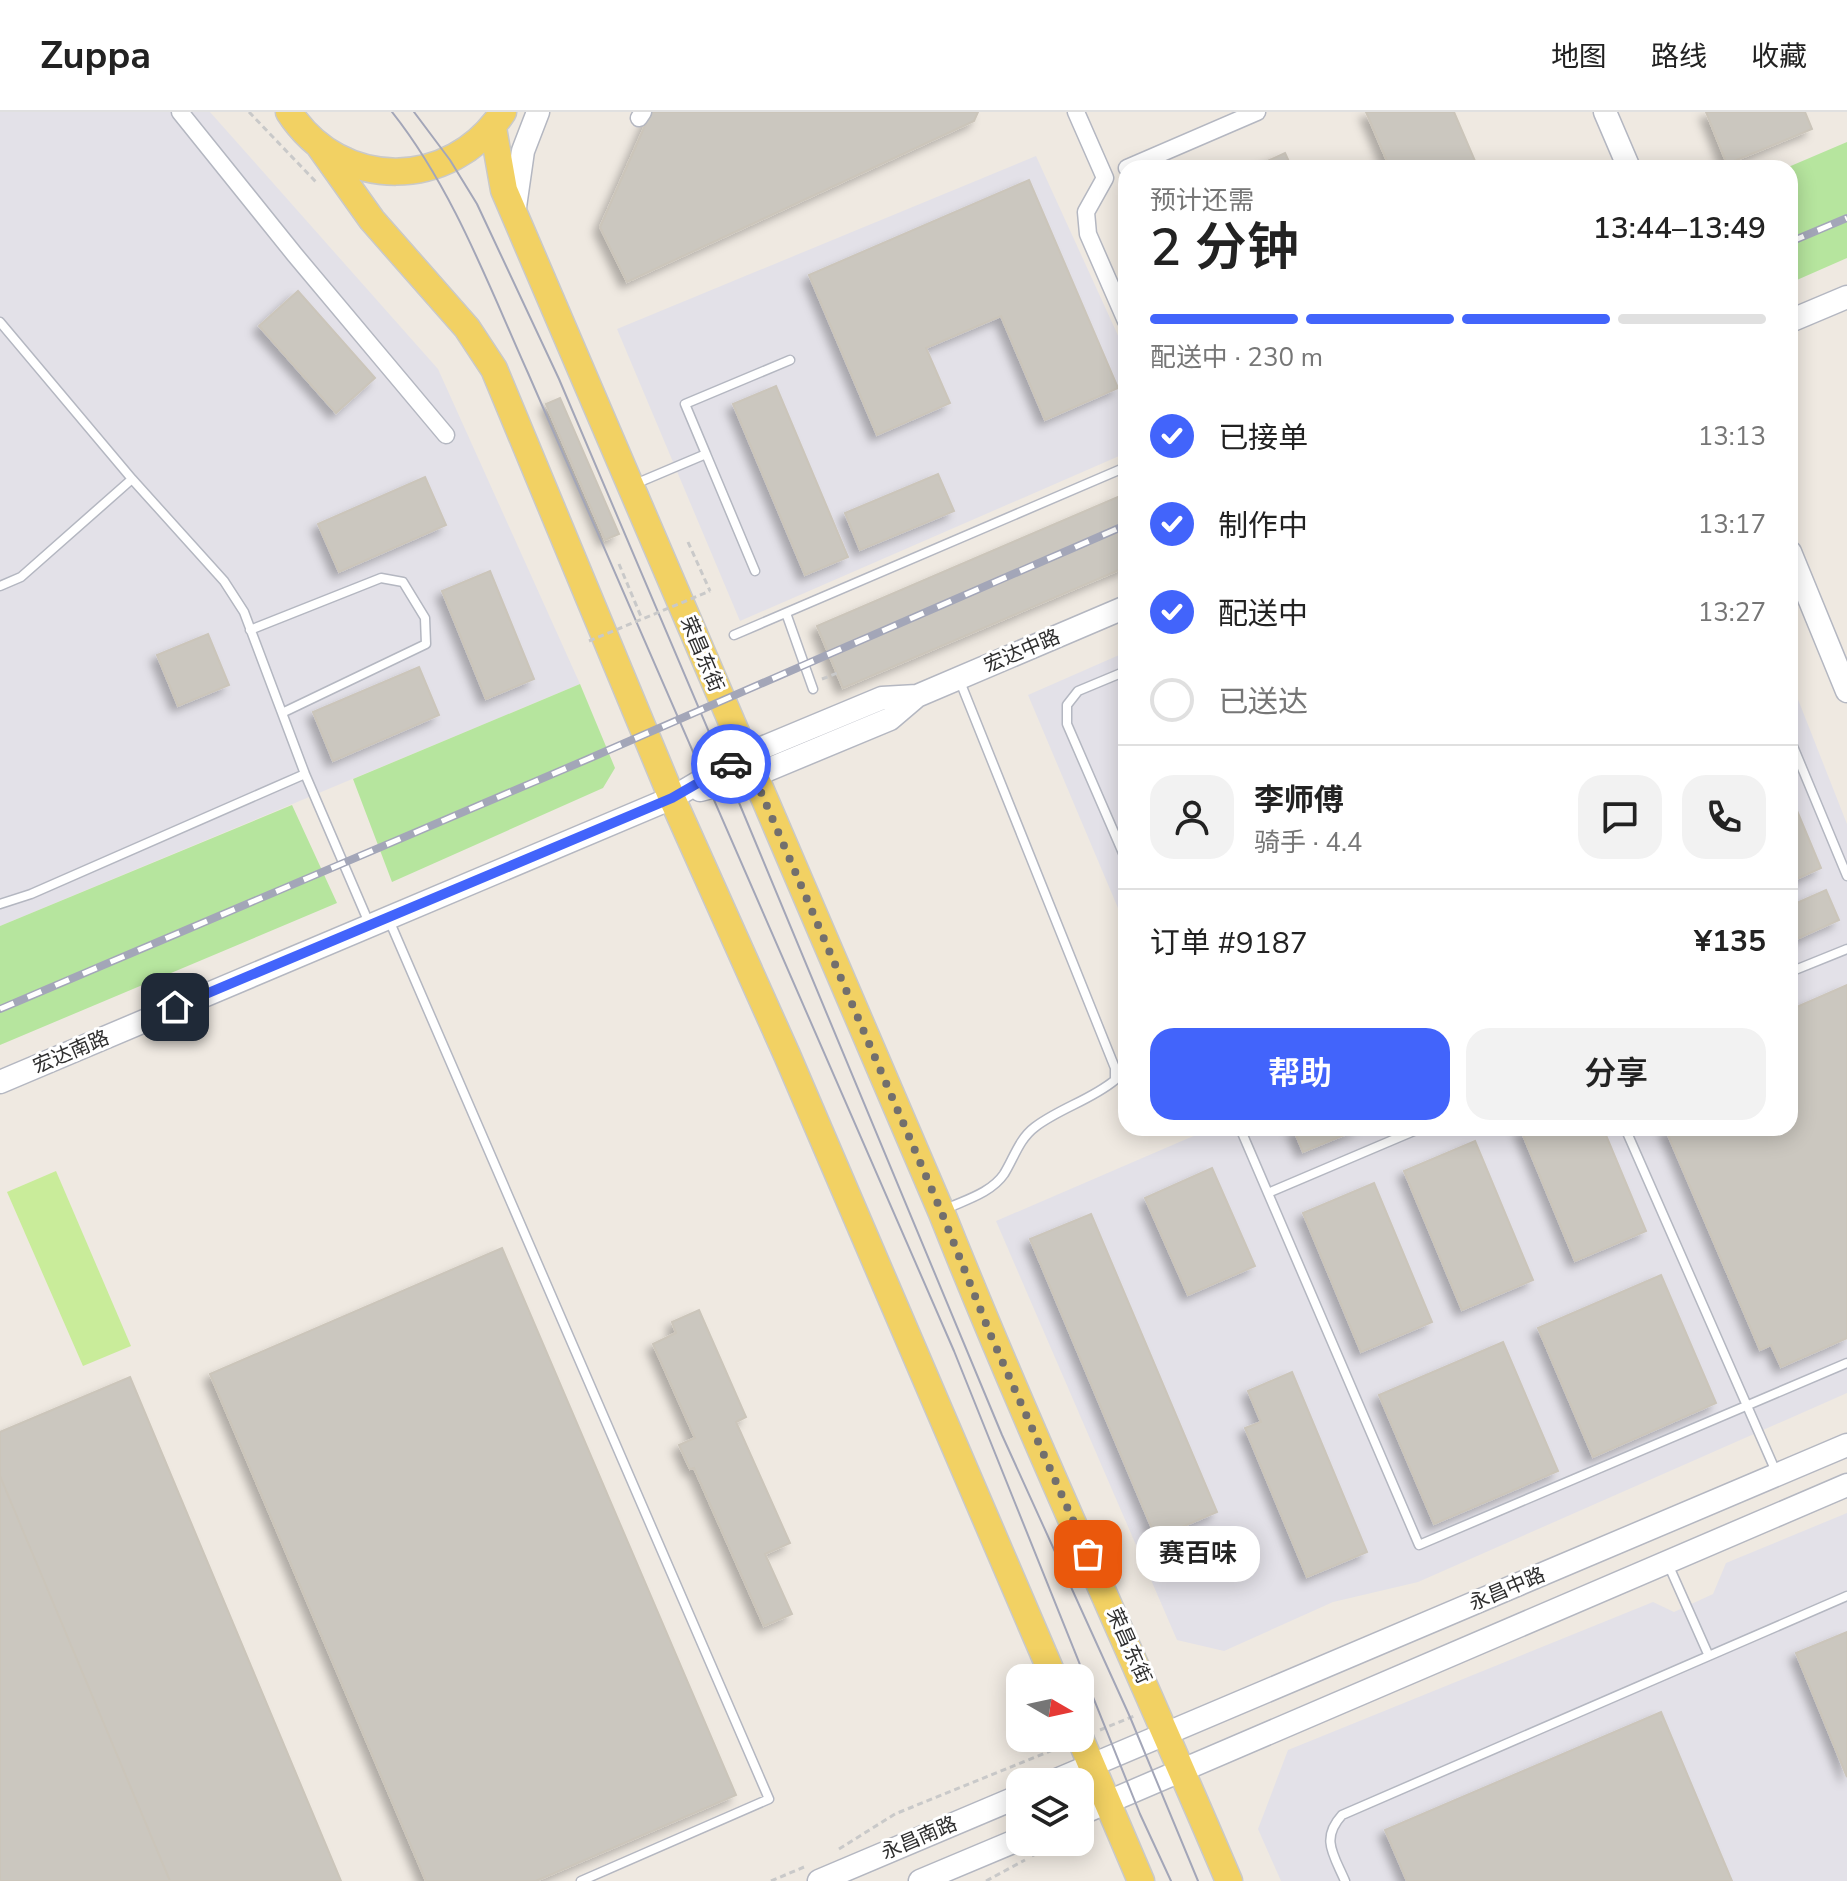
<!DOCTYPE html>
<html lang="zh">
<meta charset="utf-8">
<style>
:root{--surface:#fff;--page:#f2f2f2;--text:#222;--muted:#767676;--line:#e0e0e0;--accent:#4264fb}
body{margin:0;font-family:"Nunito Sans","Noto Sans SC",sans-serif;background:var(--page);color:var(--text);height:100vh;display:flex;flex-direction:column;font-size:30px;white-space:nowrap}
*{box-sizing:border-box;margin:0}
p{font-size:26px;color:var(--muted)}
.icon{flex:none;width:44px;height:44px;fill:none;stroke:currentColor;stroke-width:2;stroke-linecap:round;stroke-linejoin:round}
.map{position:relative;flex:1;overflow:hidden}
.sheet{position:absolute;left:1118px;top:48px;width:680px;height:976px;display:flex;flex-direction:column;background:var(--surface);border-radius:24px;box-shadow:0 4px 20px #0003}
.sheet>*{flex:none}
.needle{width:52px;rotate:99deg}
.tools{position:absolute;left:1006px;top:1552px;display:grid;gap:16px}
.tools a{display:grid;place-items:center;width:88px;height:88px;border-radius:16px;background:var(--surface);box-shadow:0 4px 20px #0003;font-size:40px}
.pin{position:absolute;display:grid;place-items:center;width:68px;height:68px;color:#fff;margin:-34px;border-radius:16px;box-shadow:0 4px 12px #0006}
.courier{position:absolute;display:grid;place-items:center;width:80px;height:80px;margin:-40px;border:6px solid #4264fb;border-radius:50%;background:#fff;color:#222;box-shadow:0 2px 10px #0007}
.bubble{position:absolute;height:56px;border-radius:24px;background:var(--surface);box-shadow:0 4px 20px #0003;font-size:26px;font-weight:600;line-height:56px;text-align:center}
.headline em{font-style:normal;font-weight:600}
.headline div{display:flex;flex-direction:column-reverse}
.headline{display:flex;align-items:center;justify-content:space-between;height:136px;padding:0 32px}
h1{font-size:52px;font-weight:600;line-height:60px}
.bar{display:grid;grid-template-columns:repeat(4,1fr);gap:12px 8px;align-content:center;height:96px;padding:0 32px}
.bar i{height:10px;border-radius:6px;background:var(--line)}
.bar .active{background:var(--accent)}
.bar p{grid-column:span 4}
.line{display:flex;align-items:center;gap:20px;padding:0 32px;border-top:2px solid var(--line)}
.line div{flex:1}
.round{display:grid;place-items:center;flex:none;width:84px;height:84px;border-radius:24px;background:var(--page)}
ol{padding:0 32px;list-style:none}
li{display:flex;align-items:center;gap:24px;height:88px}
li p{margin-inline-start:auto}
li .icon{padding:8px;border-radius:50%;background:var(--accent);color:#fff;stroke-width:4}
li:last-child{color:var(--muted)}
li i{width:44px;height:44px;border:4px solid var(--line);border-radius:50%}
.cta{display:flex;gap:16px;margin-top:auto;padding:16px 32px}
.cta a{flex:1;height:92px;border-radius:24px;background:var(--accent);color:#fff;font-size:32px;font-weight:600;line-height:92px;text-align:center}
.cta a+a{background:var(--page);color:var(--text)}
header{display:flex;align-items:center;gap:48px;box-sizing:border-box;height:112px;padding:0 40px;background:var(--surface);border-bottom:2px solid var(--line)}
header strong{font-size:38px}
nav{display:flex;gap:44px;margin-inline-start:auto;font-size:28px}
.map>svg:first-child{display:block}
</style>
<header>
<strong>Zuppa</strong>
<nav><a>地图</a><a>路线</a><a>收藏</a></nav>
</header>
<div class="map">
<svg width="1847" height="1769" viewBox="0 0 1847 1769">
<defs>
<filter id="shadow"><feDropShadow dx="-6" dy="6" stdDeviation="4" flood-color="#0004"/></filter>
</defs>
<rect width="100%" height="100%" fill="#efe9e1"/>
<path fill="#e3e1e8" d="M0 0H210L438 257 580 572 0 814Z
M1036 44 1126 241V341L740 509 617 217Z
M1126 540V815L1028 583Z
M1790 567 1847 712V1281L1418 1470 1333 1490 1224 1539 1177 1528 996 1109 1212 1016H1790Z
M1847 1401V1769H1281L1258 1717 1288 1638 1653 1490 1674 1500 1713 1482 1726 1451Z"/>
<path fill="#b6e59e" d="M1847 30V146L1790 171V56H1786Z
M580 572 615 656 603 676 392 770 353 667Z
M292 693 337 791 0 933V814Z"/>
<path fill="#c9ec9a" d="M56 1059 131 1234 83 1254 7 1080Z"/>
<path fill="#cbc7bf" stroke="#cbc5ba" stroke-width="2" filter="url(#shadow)" d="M651 0H978L974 9 627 170 600 115Z
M1366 0H1454L1478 56H1390Z
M1706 0H1805L1812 17 1727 52Z
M1285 41 1292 56H1252Z
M1029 68 1118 276 1045 308 1001 204 926 236 950 291 877 323 809 163Z
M298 179 375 266 336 301 259 214Z
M776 274 848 445 805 463 733 292Z
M560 286 619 422 605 428 546 292Z
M938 362 954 399 860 438 845 401Z
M425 365 446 413 339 460 318 412Z
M1120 384 1126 399V455L843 576 817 514Z
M490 459 534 567 486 587 442 479Z
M208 522 229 573 178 594 157 543Z
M419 555 439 603 333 649 313 600Z
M1790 682 1821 756 1790 770Z
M1826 778 1839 808 1790 830V794Z
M1847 873V1226L1781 1255 1771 1233 1760 1238 1665 1016H1790V898Z
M1293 1016H1361L1303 1040Z
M1520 1016H1603L1646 1119 1575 1149Z
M1475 1029 1533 1168 1462 1198 1404 1059Z
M1212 1056 1255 1154 1188 1183 1145 1086Z
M1374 1071 1432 1210 1361 1240 1303 1101Z
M1091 1102 1217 1400 1156 1426 1030 1127Z
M502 1136 736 1683 536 1769H426L210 1262Z
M1661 1163 1716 1291 1593 1345 1538 1216Z
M699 1198 746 1305 736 1310 790 1431 765 1442 792 1502 764 1514 694 1356 690 1357 679 1333 695 1326 653 1232 676 1221 672 1210Z
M1503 1230 1558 1359 1434 1412 1379 1283Z
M1292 1260 1367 1440 1307 1465 1245 1316 1261 1310 1248 1279Z
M130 1265 341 1769H170L5 1376 0 1364V1320Z
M0 1364 5 1376 170 1769H0Z
M1847 1520V1665L1796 1541Z
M1661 1600 1732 1769H1407L1385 1718Z"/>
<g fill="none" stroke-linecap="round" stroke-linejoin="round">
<g stroke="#b4b7c1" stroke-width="11">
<path id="lane" d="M0 210 132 367 224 469 244 500 305 662 369 811
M706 342 755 459
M635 372 706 342 685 292 790 248
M0 474 21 465 132 367
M786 501 813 577
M250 518 381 466 403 470 425 506 426 532 282 601
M734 523 1126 355
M1126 559 1078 579 1067 593V612L1126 748
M1790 627 1847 764
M0 792 31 782 305 662
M389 808 769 1687 581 1769
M1790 860 1847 837
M1240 1016 1419 1433 1847 1251
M1625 1016 1777 1362
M1268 1081 1421 1016
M946 1097C965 1088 991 1081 1004 1062 1014 1046 1019 1027 1035 1015 1060 996 1091 988 1115 968V956L959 567
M1668 1452 1708 1542
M1345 1769C1334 1743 1320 1727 1342 1703L1847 1484"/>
</g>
<g stroke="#b4b7c1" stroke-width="19">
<path id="street" d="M180 0 295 143 446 323
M1076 0 1105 66 1086 100 1088 122 1126 209
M639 6 643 0
M1127 56 1257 0"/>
</g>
<g stroke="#b4b7c1" stroke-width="25">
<path id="secondary" d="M1605 0 1629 56
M514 102 523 39 538 0
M1790 209 1847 185
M1790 440 1847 579
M700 678 753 664 890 607 917 584 1126 495
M0 970 672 686 745 643 882 586 917 584
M1052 1670 1847 1333
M1080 1702 1847 1373
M819 1769 1020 1684
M920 1769 1020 1727"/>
</g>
<g stroke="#c9c9c9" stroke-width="29">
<path id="primary" d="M289 0C341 80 451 79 503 0
M493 16 504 78 941 1099C1031 1325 1134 1545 1229 1769
M320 35 372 108 467 216 494 257 672 686 787 943 1054 1566
M1080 1626 1141 1769"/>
</g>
<path stroke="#c9c9c9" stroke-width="3" stroke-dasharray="6 4" stroke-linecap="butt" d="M249 0 316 70
M688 430 710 479
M619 452 642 507
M822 567 837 561
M1100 1618 1134 1604
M839 1737 895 1702 1060 1635
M1032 1744 1059 1730
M771 1769 804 1755
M986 1769 1025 1748"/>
<use href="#lane" stroke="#fff" stroke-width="8"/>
<use href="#street" stroke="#fff" stroke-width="16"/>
<use href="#secondary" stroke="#fff" stroke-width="22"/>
<use href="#primary" stroke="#f2d163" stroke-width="26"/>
<path stroke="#a3a6b8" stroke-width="2" d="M392 0C453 77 488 172 528 261L954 1239 1140 1702 1171 1769
M414 0 450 48 477 92 559 267 740 693 1002 1323 1130 1605 1198 1769"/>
<g stroke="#a3a6b8" stroke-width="8">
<path id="rail" d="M1790 130 1847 106
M0 897 588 647 1126 413"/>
</g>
<use href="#rail" stroke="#fff" stroke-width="5" stroke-dasharray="15" stroke-linecap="butt"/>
<path stroke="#c9c9c9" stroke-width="3" stroke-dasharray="6 4" stroke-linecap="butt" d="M589 529 710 479"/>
</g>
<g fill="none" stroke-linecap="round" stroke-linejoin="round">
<path stroke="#726f6d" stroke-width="8" stroke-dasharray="0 14.4" d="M731 652 745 643 941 1099 991 1224 1088 1442"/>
<path stroke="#4264fb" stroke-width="10" d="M175 895 672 686 731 652"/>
</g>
<g text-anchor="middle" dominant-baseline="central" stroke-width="6" stroke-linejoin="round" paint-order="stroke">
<g font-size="20" fill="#2e2e2e" stroke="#fff">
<text transform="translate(1022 539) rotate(-23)">宏达中路</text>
<text transform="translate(702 542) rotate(67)">荣昌东街</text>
<text transform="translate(71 940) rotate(-23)">宏达南路</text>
<text transform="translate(1507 1477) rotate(-23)">永昌中路</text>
<text transform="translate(1129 1534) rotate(66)">荣昌东街</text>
<text transform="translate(919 1726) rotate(-23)">永昌南路</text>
</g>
</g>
</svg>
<div class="tools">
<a><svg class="needle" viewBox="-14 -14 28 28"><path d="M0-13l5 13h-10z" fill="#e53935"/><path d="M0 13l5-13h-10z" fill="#767676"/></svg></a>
<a><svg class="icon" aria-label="layers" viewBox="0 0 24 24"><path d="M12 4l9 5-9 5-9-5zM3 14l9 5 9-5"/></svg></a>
</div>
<div class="pin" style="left:1088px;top:1442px;background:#ea580c"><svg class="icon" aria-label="bag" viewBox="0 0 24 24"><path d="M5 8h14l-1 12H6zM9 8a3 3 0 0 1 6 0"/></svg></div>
<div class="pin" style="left:175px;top:895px;background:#1f2937"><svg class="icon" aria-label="home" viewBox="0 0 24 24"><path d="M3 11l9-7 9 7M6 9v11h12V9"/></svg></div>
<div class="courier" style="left:731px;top:652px"><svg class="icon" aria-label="car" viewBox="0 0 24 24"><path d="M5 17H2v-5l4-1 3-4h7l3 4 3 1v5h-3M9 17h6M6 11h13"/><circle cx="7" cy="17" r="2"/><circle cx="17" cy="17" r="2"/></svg></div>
<div class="bubble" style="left:1136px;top:1414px;width:124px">赛百味</div>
<section class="sheet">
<div class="headline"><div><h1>2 分钟</h1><p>预计还需</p></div><em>13:44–13:49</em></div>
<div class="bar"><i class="active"></i><i class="active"></i><i class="active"></i><i></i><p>配送中 · 230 m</p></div>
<ol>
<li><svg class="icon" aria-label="check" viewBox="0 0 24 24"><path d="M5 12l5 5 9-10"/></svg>已接单<p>13:13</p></li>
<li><svg class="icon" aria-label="check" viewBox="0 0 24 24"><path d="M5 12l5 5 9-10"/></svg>制作中<p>13:17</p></li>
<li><svg class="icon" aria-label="check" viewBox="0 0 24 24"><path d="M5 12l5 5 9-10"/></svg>配送中<p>13:27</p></li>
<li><i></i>已送达</li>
</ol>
<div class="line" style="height:144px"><a class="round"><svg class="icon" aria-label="person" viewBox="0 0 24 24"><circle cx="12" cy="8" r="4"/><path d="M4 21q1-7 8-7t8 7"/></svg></a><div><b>李师傅</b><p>骑手 · 4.4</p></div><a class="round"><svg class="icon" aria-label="chat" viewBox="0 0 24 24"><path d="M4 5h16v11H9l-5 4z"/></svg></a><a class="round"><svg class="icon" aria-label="phone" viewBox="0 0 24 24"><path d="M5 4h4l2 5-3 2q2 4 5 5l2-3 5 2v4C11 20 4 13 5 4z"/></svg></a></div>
<div class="line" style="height:104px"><div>订单 #9187</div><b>¥135</b></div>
<div class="cta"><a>帮助</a><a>分享</a></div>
</section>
</div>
